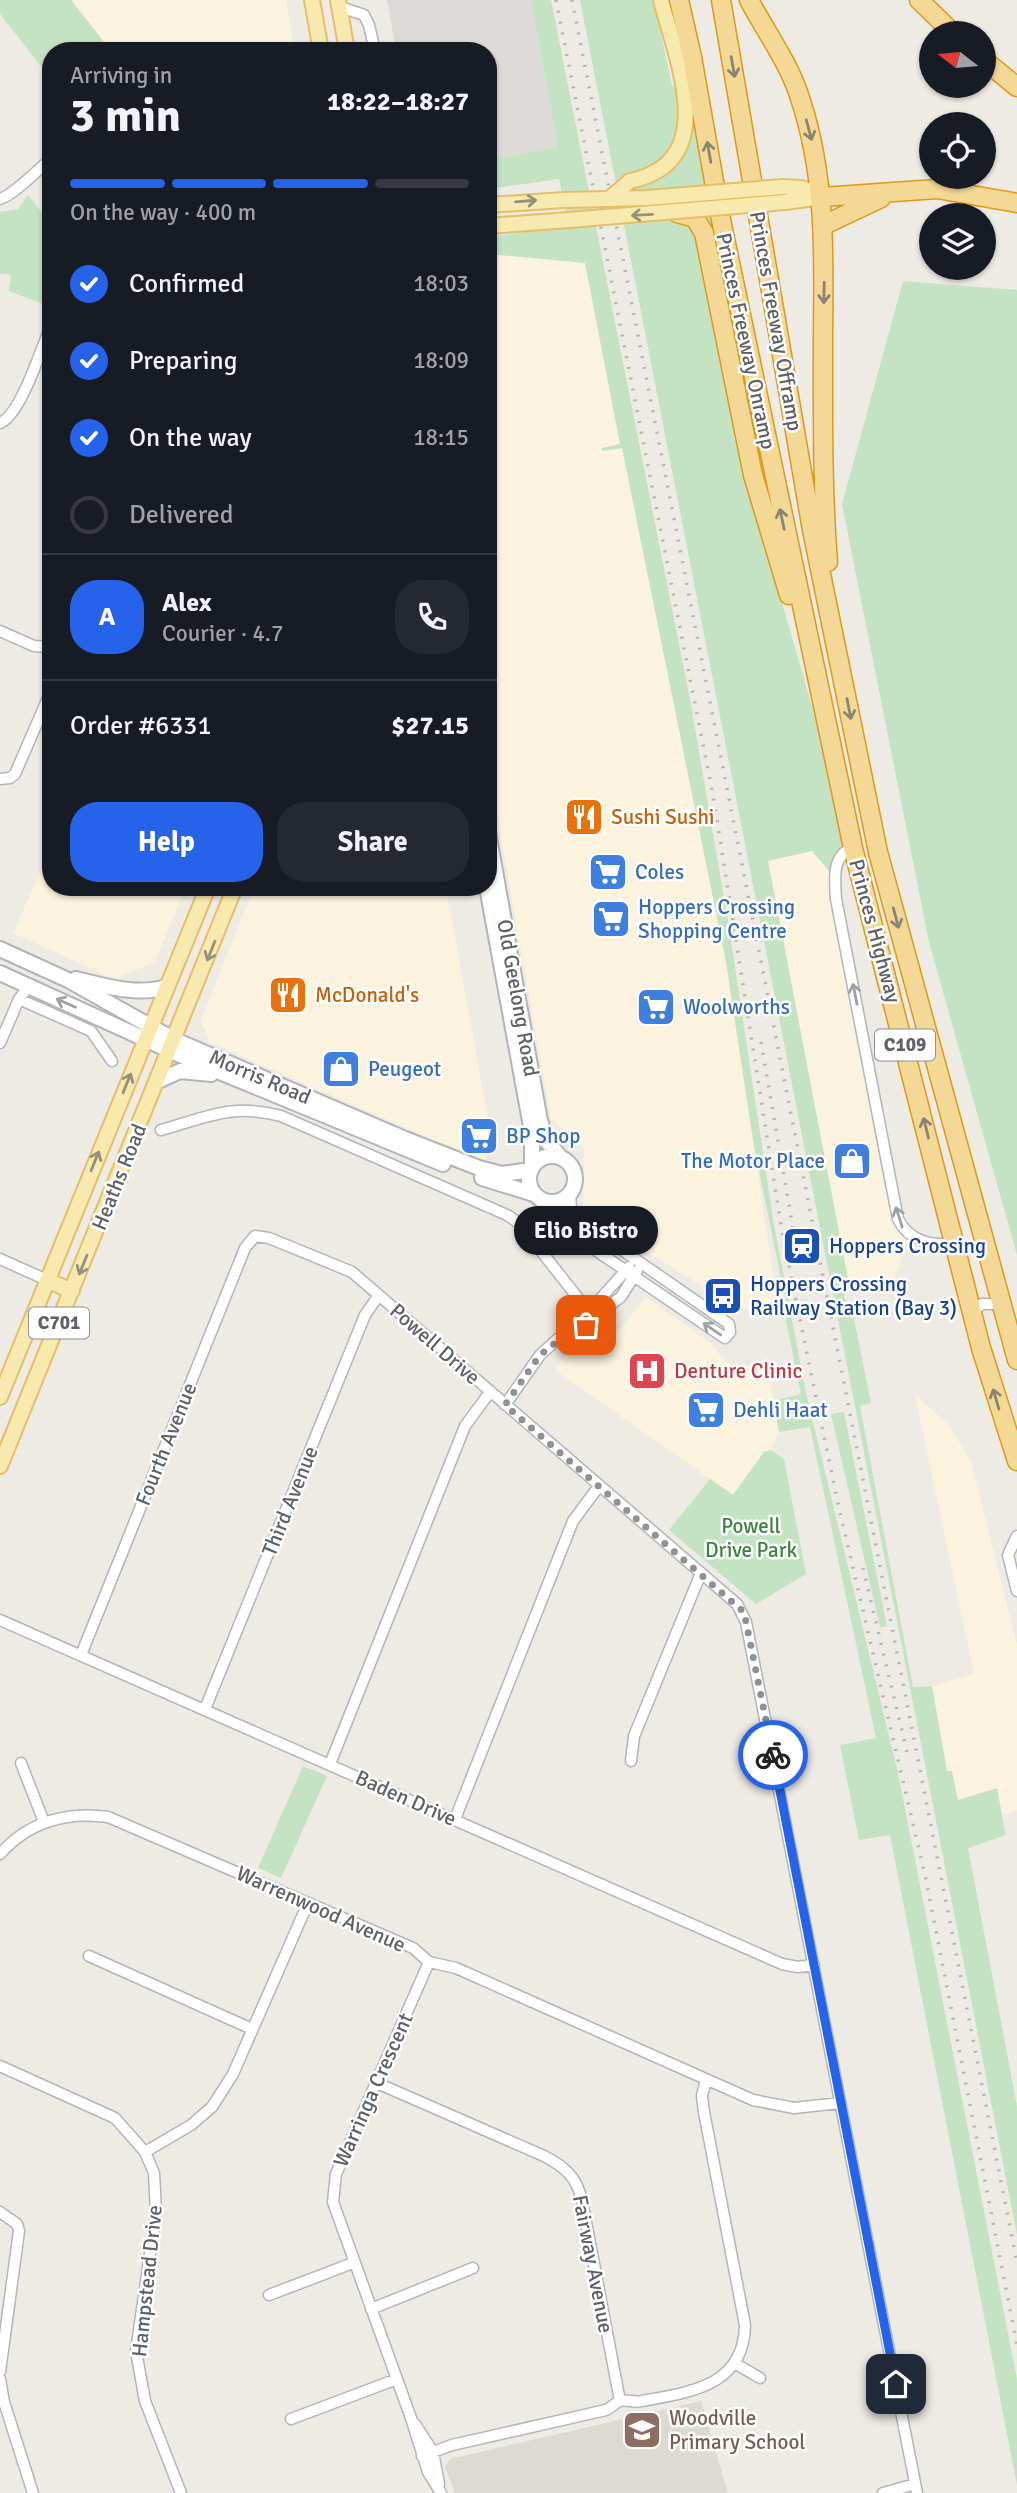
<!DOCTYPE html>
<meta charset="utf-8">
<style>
:root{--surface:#171b24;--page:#242831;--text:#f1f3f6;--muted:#9ea1a6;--line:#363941;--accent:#2563eb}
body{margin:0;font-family:Signika,sans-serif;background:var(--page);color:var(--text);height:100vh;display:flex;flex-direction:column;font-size:26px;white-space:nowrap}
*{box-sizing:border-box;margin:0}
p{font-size:23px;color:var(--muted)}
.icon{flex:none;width:38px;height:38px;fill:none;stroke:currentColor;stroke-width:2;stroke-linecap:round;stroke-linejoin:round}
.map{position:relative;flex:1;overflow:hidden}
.side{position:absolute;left:42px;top:42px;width:455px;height:854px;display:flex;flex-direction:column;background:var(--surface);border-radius:28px;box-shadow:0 2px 5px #0004}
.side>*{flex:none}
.needle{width:46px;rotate:286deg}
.tools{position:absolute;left:919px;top:21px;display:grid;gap:14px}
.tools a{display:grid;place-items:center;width:77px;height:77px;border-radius:50%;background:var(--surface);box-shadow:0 2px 5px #0004;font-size:35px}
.pin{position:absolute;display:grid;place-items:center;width:60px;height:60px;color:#fff;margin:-30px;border-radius:14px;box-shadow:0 4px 10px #0006}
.courier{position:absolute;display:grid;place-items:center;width:70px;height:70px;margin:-35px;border:5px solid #2563eb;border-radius:50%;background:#fff;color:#222;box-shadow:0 2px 9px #0007}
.bubble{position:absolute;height:49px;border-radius:24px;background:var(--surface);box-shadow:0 2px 5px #0004;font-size:23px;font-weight:800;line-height:49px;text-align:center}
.headline em{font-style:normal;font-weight:800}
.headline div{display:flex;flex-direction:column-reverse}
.headline{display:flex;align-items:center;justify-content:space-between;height:119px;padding:0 28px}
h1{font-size:46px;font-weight:800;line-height:52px}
.bar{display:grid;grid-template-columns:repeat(4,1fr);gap:10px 7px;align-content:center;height:84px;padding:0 28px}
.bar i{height:9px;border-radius:5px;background:var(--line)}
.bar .on{background:var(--accent)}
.bar p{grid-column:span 4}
.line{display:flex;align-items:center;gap:18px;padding:0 28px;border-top:2px solid var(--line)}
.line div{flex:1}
.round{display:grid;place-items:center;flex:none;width:74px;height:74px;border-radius:28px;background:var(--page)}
ol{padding:0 28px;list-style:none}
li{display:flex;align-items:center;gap:21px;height:77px}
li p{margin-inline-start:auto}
li .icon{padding:7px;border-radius:50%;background:var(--accent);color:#fff;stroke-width:4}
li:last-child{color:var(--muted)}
li i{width:38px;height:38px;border:4px solid var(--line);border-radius:50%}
.button{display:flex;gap:14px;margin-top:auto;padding:14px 28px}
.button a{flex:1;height:80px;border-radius:28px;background:var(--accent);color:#fff;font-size:28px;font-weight:800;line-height:80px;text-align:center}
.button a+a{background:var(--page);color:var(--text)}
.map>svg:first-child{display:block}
</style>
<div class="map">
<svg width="1017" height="2493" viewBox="0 0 1017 2493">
<rect width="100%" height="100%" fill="#eeebe5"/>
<path fill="#fbf3dd" d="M71 0H286L295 51H111Z
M488 254 585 262 726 962 776 1294 762 1315 734 1307 583 1210 584 1149 551 1119 488 764Z
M51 847V887H186L155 962 114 979 13 933Z
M812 851 830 872 829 887 886 1194 899 1231 907 1241 892 1287 850 1293 768 860Z
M254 887H446L494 1152 482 1161 209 1042 201 1020Z
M646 1297 712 1344 722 1358 743 1372 747 1365 770 1380 779 1432 771 1450 764 1452 733 1495 555 1370 565 1356 599 1330 615 1332 620 1330Z
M915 1395 949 1425 971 1462 1017 1645V1811L1002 1815 997 1788 957 1800 951 1771 947 1772 932 1686 974 1674Z"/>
<path fill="#dddad7" d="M387 0H531L558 147 488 161V51H396Z"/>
<path fill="#dddad3" d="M701 2401 728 2493H455L445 2467 450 2459Z"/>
<path fill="#c4e3c3" d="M0 0H71L111 51H51V79L0 14Z
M531 0H551L690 699 729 927 774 1225 806 1393 898 1773 1017 2379V2485L890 1835 859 1840 840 1745 876 1738 810 1427 779 1432 773 1401 801 1394 786 1321 787 1308 754 1146 726 962 622 448 602 451V448L620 444 585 263 488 254V237L568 226 570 229 559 179 488 189V161L558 147Z
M580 0H654L672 86 692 83 714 224 713 233 697 234 774 575 832 776 846 838 830 872 812 851 768 861 849 1284 843 1286 845 1300 852 1309 871 1403 860 1406 913 1687 932 1686 947 1771H952L958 1800 997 1788 1005 1831 1006 1835 968 1848 1017 2106V2235Z
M28 195 51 224V300L48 306 9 291 11 275 0 274V212L18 209Z
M903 281 1017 290V1255L929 942 842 504Z
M844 1412 887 1626 880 1627 831 1414Z
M771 1450 784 1459 806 1574 756 1604 669 1530 710 1479 733 1495 764 1452Z
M303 1766 327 1776 281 1878 258 1868Z"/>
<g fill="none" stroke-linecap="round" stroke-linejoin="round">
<g stroke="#b2b5b9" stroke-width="13">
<path id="street" d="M340 7 364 15 369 25 375 51
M0 199C15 194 36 171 51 159
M0 423C21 415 41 348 51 326
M0 631 34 646 51 647
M0 779 10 778 15 774 51 691
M853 848C831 855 835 881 836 899L898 1219C908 1240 932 1248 954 1242
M19 999 91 1031 112 1061
M0 1043 19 999 29 986
M161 1130C207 1117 233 1103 281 1116L507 1215 519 1223 585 1307 606 1311
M538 1198 551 1216 579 1239 725 1338 730 1332 729 1324 586 1225 571 1208 570 1193
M0 1259 47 1280
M972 1312 982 1304H996
M573 1332 621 1297 637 1271
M505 1405 540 1355 592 1308 629 1267
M1017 1536 1008 1555 1017 1591
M0 1620 782 1964 798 1967 814 1965
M81 1655 245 1248 255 1236 269 1238 352 1272 737 1604 746 1622 917 2493
M205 1709 365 1315 379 1295
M631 1761 634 1736 701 1573
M21 1763 44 1822
M330 1764 465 1426 490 1392
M455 1819 573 1521 599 1486
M0 1854C28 1822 67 1811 108 1817L413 1948 429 1962 456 1968 753 2100 794 2108 840 2103
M89 1956 252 2029
M429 1962 336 2174 333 2202 411 2418 428 2472 441 2493
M0 2066 115 2118 145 2152 154 2173 156 2212 136 2351 145 2401 181 2493
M377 2083 544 2156C565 2167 577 2177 582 2201L620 2401
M145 2152 191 2125 212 2107 233 2074 308 1903
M0 2212 17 2224 19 2231 0 2372
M269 2295 353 2263
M371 2309 473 2268
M736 2364 760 2378
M0 2379 4 2402 33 2493
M291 2419 397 2379
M415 2424 433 2452 439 2484
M422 2456 452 2445 606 2410C611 2408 616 2402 620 2401 626 2399 635 2403 642 2401 691 2392 744 2386 745 2325L704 2112 702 2096 706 2079
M883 2493 915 2484"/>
</g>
<g stroke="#b1b4b8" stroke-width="18">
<path id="secondary" d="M488 832 540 1121 547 1141 561 1158
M487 887 532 1132V1167
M0 949 68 980 175 1040 405 1139 479 1168 502 1174 531 1170
M0 973 193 1061 443 1164
M76 979C105 986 137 996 166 987
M158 1081 180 1071 211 1074
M529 1179a23 23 0 1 1 46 0a23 23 0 1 1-46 0Z
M482 1178 534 1194"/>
</g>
<g stroke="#e5be66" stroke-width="18">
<path id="primary" d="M312 0 321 51
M338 0 347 51
M630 181C722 162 676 60 661 0
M782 187 802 188 822 197
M785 202 822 197
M488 205 564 200
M488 226 569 220
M47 1280 72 1291
M0 1397 208 887
M0 1466 235 887"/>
</g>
<g stroke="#df9913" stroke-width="21">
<path id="highway" d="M679 0 692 57 720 215 853 848 981 1348 1017 1461
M721 0 812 530 878 852 1017 1360
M749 0C766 32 789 63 800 98 826 176 824 254 823 334 823 410 822 486 828 562
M919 0 953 33
M984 60 1017 87
M822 197 937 189 1017 203
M677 213 695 218 704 233 753 475 789 595
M824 225 881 198"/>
</g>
<use href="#street" stroke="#fff" stroke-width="10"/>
<use href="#secondary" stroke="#fff" stroke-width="14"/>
<use href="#primary" stroke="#f8eaaf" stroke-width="14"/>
<use href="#highway" stroke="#f4d996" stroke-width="18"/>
<path stroke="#b3b4b4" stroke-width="3.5" stroke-dasharray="2 9" stroke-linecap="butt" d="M556 0 713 795 782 1232 838 1504 925 1875 1017 2345
M572 0 1017 2263
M761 1042 799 1263
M863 1568 907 1752"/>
<g stroke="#e5be66" stroke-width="18" stroke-linecap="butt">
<path id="primary-bridge" d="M609 199 630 181
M564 200 647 198 782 187
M569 220 785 202"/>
</g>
<use href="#primary-bridge" stroke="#f8eaaf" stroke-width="14"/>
</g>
<defs><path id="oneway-shaft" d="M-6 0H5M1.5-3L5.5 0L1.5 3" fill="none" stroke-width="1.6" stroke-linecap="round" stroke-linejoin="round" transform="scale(1.75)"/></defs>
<g stroke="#8a8473">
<use href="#oneway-shaft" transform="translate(733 67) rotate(80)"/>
<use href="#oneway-shaft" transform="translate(809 130) rotate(75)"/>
<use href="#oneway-shaft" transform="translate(709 152) rotate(-100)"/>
<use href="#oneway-shaft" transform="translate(824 293) rotate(91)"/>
<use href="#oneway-shaft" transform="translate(782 519) rotate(-102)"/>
<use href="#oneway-shaft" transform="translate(849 709) rotate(79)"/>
<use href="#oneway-shaft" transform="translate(896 918) rotate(75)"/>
<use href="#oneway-shaft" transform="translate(926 1128) rotate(-104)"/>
<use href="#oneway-shaft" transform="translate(996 1399) rotate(-106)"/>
</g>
<g stroke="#93907e">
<use href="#oneway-shaft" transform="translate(526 201) rotate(-5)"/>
<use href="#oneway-shaft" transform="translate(642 215) rotate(177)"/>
<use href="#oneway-shaft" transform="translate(211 951) rotate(112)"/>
<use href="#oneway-shaft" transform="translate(127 1083) rotate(-68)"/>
<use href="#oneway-shaft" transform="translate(95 1161) rotate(-68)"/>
<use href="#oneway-shaft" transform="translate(83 1265) rotate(112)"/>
</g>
<g stroke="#9ea0a2">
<use href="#oneway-shaft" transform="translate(855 994) rotate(-101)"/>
<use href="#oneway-shaft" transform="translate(66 1003) rotate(-156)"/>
<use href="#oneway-shaft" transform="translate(899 1217) rotate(-108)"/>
<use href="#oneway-shaft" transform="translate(712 1329) rotate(-146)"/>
</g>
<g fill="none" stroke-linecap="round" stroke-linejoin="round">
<path stroke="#909191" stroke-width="7" stroke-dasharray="0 12.6" d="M586 1325 563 1337 540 1355 505 1405 744 1612 773 1755"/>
<path stroke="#2563eb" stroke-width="9" d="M773 1755 896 2384"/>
</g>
<defs>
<g id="restaurant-square" transform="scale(2.0125)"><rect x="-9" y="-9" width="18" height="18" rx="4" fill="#e8710a" stroke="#fff"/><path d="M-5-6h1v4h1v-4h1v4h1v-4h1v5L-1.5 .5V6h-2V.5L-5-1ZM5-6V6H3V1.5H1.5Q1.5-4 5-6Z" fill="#fff"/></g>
<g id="supermarket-square" transform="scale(2.0125)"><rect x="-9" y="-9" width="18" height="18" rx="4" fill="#3f7fe0" stroke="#fff"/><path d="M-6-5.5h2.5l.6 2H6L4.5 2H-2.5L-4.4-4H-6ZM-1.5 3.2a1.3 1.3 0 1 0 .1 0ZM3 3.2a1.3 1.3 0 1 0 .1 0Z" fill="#fff"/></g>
<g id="shop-square" transform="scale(2.0125)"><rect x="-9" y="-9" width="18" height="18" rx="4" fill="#3f7fe0" stroke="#fff"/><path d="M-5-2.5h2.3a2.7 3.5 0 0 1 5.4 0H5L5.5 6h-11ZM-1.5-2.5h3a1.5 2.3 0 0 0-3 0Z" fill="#fff"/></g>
<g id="station-square" transform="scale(2.0125)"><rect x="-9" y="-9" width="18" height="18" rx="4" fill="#1a4fb4" stroke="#fff"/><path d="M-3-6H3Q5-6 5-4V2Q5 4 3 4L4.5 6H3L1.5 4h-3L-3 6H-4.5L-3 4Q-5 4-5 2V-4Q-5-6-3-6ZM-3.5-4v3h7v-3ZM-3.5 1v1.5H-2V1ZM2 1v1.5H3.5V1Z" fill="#fff"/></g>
<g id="bus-square" transform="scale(2.0125)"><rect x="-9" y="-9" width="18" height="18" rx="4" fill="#1a4fb4" stroke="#fff"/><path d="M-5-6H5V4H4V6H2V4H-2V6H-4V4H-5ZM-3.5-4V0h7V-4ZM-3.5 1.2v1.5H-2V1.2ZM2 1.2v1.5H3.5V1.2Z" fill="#fff"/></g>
<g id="hospital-square" transform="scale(2.0125)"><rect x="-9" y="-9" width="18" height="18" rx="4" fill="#e0444e" stroke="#fff"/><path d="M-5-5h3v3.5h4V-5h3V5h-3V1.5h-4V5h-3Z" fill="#fff"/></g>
<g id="school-square" transform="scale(2.0125)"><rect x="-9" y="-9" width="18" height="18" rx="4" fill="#8d6e63" stroke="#fff"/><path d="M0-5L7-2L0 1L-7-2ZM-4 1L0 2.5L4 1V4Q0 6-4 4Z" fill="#fff"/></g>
</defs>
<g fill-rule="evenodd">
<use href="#restaurant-square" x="584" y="817"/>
<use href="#supermarket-square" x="608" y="872"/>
<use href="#supermarket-square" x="611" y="919"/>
<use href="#restaurant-square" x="288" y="995"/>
<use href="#supermarket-square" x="656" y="1007"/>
<use href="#shop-square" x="341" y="1069"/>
<use href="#supermarket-square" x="479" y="1136"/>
<use href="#shop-square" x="852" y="1161"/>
<use href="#station-square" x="802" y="1246"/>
<use href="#bus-square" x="723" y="1296"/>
<use href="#hospital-square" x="647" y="1371"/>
<use href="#supermarket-square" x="706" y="1410"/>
<use href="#school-square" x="642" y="2430"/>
</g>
<g text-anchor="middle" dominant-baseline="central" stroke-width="5" stroke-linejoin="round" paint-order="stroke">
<g fill="#fff" stroke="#8e9092" stroke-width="2">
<rect x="875" y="1029.5" width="60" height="31" rx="5"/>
<rect x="29" y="1307.5" width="60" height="31" rx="5"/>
</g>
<g font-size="19" font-weight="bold" fill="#5d6064">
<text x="905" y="1045">C109</text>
<text x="59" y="1323">C701</text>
</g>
<g font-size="21" fill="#5d6064" stroke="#fff">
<text transform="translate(776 321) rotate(80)">Princes Freeway Offramp</text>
<text transform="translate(746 341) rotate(78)">Princes Freeway Onramp</text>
<text transform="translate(875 931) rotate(75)">Princes Highway</text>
<text transform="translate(518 998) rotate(80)">Old Geelong Road</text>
<text transform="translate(260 1077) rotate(23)">Morris Road</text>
<text transform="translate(119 1177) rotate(-68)">Heaths Road</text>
<text transform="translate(435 1344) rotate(41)">Powell Drive</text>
<text transform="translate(166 1444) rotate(-68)">Fourth Avenue</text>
<text transform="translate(290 1501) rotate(-68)">Third Avenue</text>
<text transform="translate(406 1798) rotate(24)">Baden Drive</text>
<text transform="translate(321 1909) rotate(24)">Warrenwood Avenue</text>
<text transform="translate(373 2090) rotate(-66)">Warringa Crescent</text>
<text transform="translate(593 2264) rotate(79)">Fairway Avenue</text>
<text transform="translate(147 2281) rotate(-84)">Hampstead Drive</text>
</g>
<g font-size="21" fill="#c56008" stroke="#fff" text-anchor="start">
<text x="611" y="817">Sushi Sushi</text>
<text x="315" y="995">McDonald's</text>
</g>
<g font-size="21" fill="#366cbe" stroke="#fff" text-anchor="start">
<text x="635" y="872">Coles</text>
<text x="638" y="907">Hoppers Crossing<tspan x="638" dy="24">Shopping Centre</tspan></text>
<text x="683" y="1007">Woolworths</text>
<text x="368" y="1069">Peugeot</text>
<text x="506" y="1136">BP Shop</text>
<text x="825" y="1161" text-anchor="end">The Motor Place</text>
<text x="733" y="1410">Dehli Haat</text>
</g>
<g font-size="21" fill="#164399" stroke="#fff" text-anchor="start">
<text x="829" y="1246">Hoppers Crossing</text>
<text x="750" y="1284">Hoppers Crossing<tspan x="750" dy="24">Railway Station (Bay 3)</tspan></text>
</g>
<g font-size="21" fill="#be3a42" stroke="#fff" text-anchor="start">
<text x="674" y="1371">Denture Clinic</text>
</g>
<g font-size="21" fill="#3d833e" stroke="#fff">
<text x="751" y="1526">Powell<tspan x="751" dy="24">Drive Park</tspan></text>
</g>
<g font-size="21" fill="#785e54" stroke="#fff" text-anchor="start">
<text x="669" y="2418">Woodville<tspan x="669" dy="24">Primary School</tspan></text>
</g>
</g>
</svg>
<div class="tools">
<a><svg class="needle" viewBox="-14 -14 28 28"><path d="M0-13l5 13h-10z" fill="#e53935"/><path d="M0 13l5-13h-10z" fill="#9ea1a6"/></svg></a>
<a><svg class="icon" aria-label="locate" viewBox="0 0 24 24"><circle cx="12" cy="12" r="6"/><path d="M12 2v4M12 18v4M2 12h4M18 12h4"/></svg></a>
<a><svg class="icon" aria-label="layers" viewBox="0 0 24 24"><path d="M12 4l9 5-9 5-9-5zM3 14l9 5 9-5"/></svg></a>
</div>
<div class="pin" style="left:586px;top:1325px;background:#ea580c"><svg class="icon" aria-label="bag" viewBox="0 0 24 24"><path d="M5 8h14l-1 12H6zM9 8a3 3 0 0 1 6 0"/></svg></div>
<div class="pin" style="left:896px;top:2384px;background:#1f2937"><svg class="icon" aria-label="home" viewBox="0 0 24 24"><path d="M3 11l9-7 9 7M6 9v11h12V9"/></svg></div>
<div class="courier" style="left:773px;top:1755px"><svg class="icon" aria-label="bike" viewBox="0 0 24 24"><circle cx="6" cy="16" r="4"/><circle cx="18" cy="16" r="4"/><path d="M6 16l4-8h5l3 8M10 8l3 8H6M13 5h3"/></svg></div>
<div class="bubble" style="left:514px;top:1206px;width:144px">Elio Bistro</div>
<section class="side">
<div class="headline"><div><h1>3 min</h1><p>Arriving in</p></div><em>18:22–18:27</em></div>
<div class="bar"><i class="on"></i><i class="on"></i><i class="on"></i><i></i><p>On the way · 400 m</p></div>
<ol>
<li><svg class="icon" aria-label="check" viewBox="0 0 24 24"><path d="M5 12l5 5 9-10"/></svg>Confirmed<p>18:03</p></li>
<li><svg class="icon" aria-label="check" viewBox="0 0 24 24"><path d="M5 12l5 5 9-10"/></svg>Preparing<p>18:09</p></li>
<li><svg class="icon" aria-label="check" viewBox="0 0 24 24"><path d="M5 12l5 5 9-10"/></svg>On the way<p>18:15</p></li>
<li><i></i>Delivered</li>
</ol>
<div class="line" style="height:126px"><b class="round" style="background:var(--accent);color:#fff">A</b><div><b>Alex</b><p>Courier · 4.7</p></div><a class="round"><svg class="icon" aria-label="phone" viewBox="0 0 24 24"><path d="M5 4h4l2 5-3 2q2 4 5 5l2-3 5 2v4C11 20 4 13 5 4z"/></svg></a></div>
<div class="line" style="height:91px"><div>Order #6331</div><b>$27.15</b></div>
<div class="button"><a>Help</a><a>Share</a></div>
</section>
</div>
